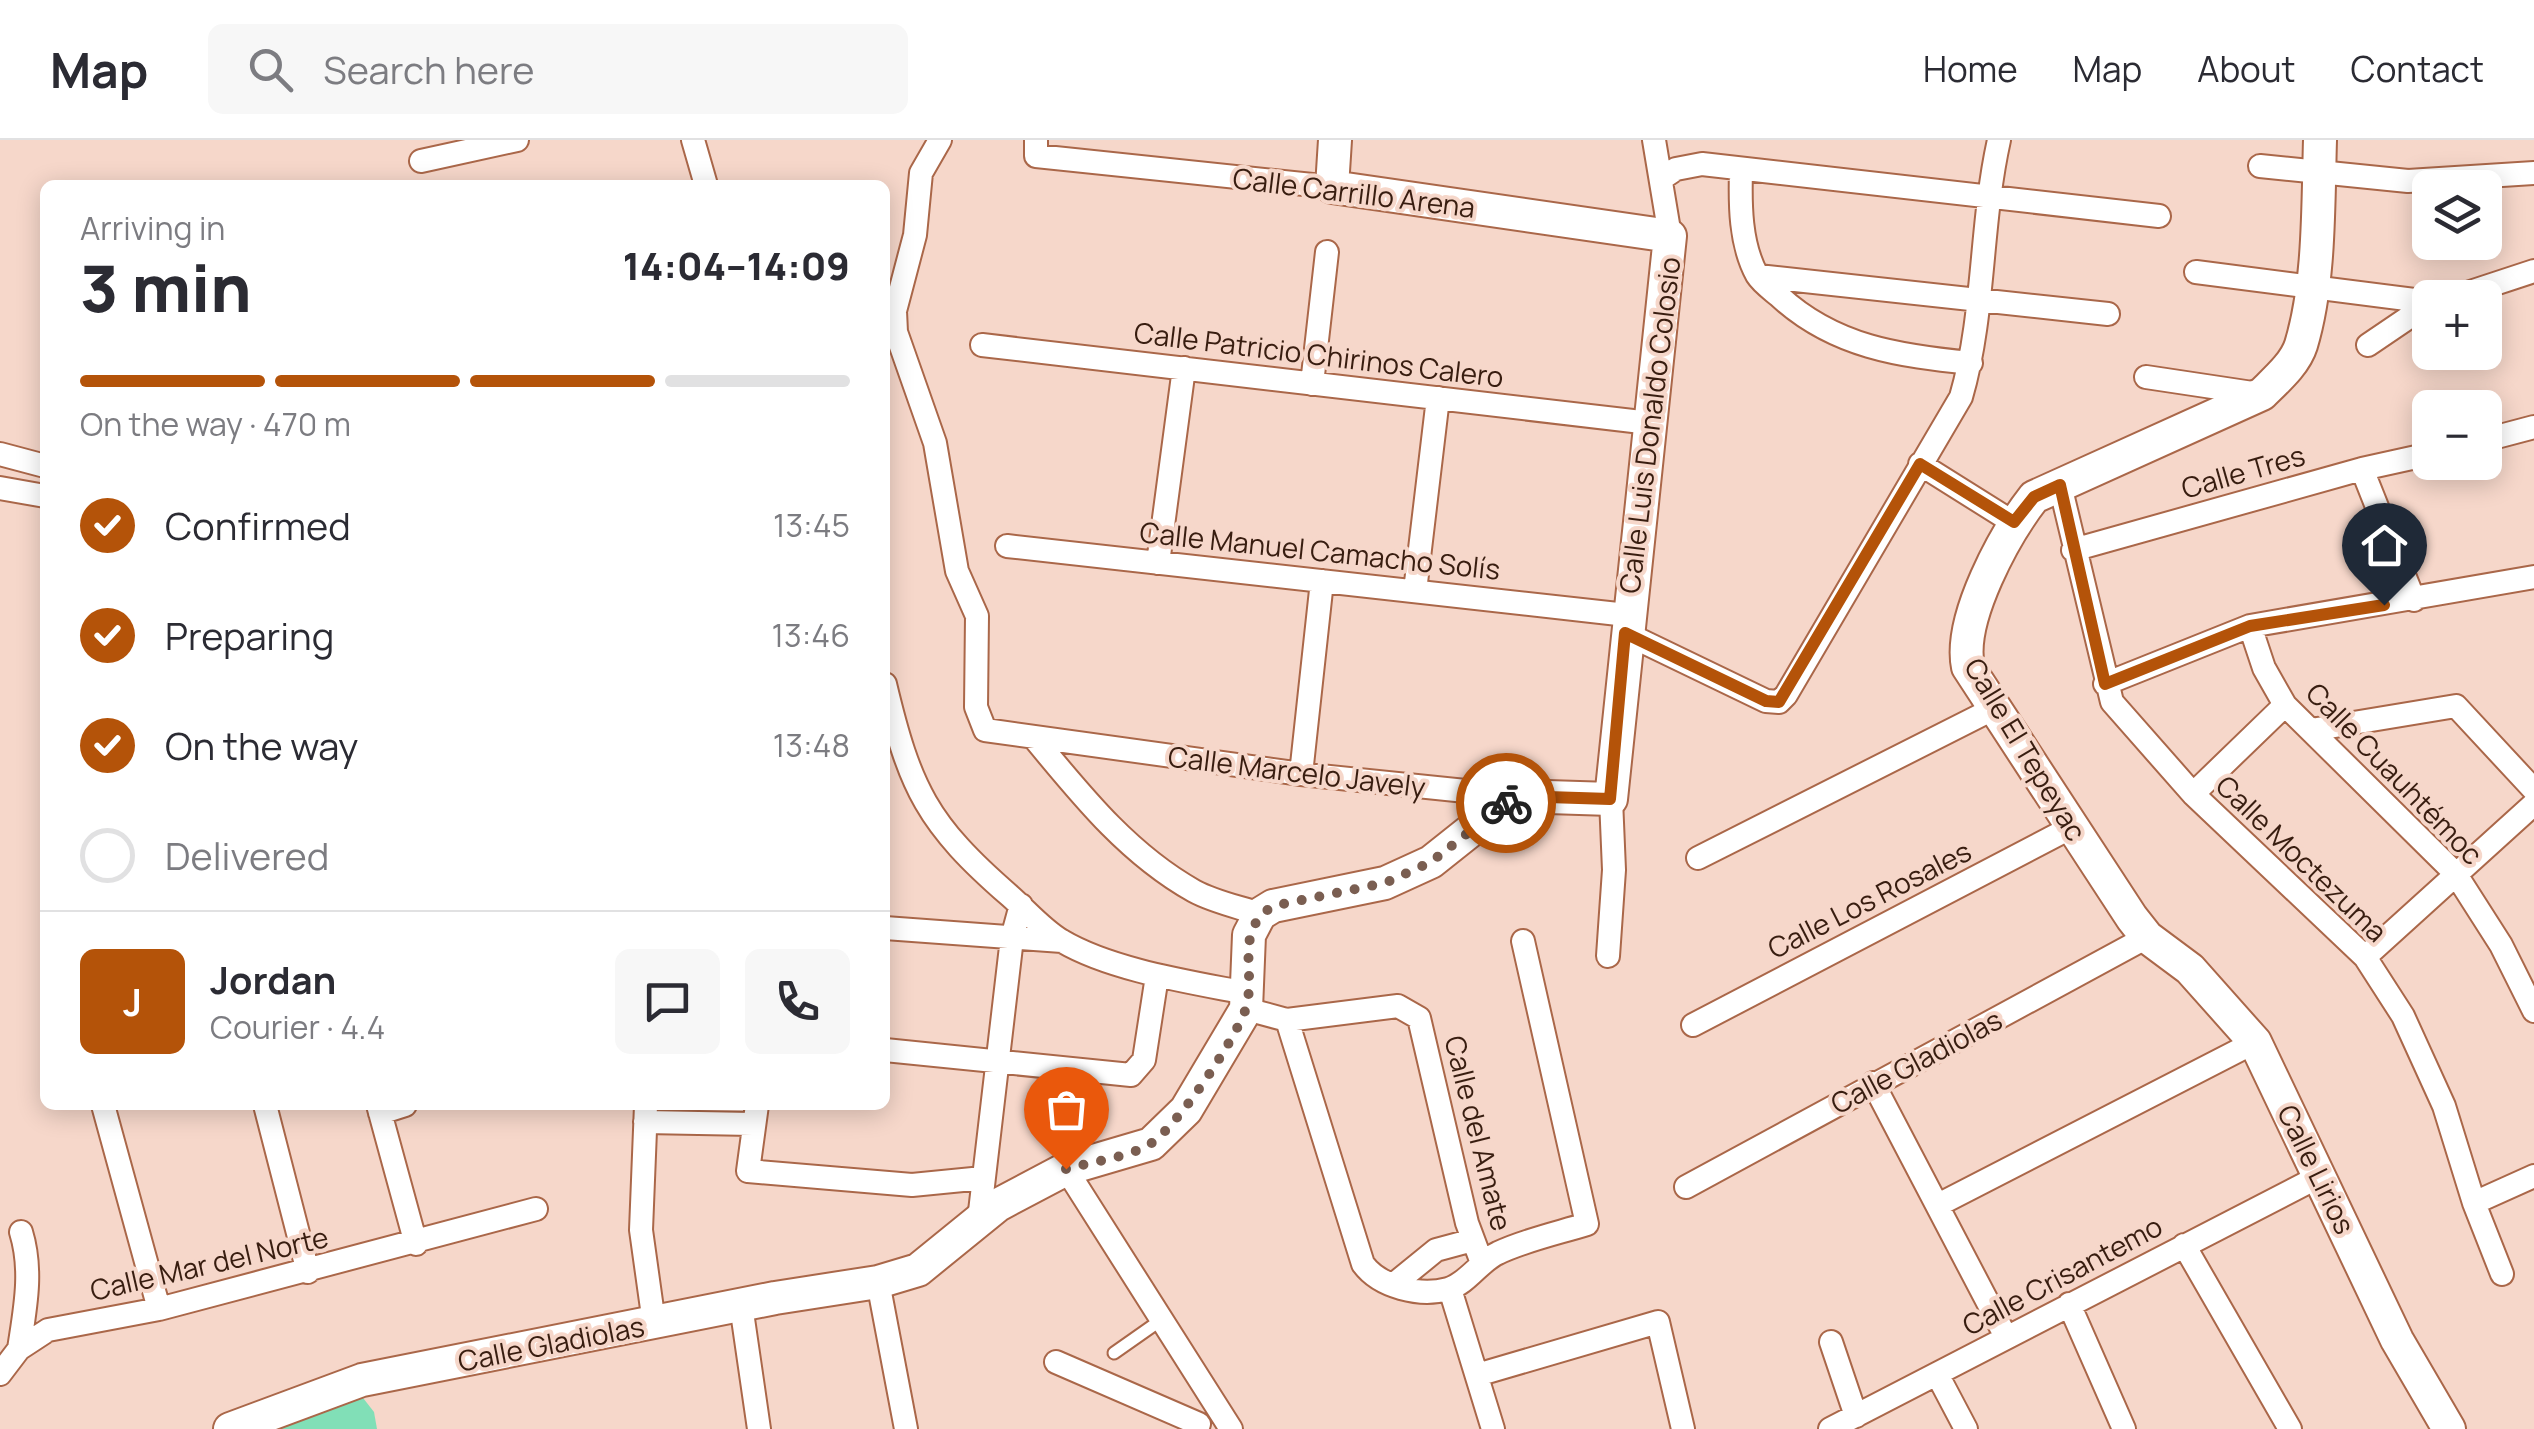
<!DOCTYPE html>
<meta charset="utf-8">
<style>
:root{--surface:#fff;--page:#f7f7f7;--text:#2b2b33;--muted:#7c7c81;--line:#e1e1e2;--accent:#b45309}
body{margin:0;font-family:Manrope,sans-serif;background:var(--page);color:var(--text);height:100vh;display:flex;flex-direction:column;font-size:38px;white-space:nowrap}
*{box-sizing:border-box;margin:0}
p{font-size:32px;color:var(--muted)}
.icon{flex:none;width:55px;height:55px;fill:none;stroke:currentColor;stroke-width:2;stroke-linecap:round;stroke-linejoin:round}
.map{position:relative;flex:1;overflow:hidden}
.drawer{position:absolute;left:40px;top:40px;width:850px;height:930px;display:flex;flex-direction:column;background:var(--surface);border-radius:15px;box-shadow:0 5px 25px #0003}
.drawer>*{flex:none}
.controls{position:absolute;left:2412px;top:30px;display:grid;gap:20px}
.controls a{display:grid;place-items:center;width:90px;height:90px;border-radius:15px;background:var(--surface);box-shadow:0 5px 25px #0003;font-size:50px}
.pin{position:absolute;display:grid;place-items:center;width:85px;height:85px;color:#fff;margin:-102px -42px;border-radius:50% 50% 50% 0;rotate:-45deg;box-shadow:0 0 10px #0007}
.pin .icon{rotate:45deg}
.courier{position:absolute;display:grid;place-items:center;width:100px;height:100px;margin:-50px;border:8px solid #b45309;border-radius:50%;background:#fff;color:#222;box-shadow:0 2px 12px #0007}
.head em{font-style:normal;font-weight:800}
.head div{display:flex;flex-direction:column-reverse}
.head{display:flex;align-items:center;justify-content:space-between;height:170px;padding:0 40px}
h1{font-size:65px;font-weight:800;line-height:75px}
.bar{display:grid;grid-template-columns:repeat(4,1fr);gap:15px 10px;align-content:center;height:120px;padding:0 40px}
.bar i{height:12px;border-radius:8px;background:var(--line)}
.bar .on{background:var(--accent)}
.bar p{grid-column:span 4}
.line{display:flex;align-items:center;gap:25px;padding:0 40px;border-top:2px solid var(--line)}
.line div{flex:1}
.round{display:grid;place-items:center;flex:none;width:105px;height:105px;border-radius:15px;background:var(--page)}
ol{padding:0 40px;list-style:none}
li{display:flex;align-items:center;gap:30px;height:110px}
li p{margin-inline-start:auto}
li .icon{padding:10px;border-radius:50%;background:var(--accent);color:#fff;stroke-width:4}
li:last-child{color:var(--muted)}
li i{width:55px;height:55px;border:5px solid var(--line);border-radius:50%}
header{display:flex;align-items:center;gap:60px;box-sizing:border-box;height:140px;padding:0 50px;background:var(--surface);border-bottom:2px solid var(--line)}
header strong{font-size:48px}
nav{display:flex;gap:55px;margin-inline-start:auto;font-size:35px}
.search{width:700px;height:90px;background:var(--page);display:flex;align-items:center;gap:25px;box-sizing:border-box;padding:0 35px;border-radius:15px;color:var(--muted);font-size:38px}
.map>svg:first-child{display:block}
</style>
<header>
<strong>Map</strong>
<div class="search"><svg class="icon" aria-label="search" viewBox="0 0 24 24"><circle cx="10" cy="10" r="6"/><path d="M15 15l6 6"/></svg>Search here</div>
<nav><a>Home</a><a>Map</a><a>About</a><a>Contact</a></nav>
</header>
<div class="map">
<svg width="2534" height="1289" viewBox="0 0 2534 1289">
<rect width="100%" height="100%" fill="#f6d7ca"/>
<path fill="#81dfb7" d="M349 1240 374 1272 377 1289H245Z"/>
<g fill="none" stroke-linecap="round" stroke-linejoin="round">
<g stroke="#aa6749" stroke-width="15">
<path id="lane" d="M1114 1213 1161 1180"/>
</g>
<g stroke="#aa6749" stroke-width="26">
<path id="street" d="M693 0 706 45
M940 0 921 33 915 95 895 171 896 192 935 303 957 431 977 476 976 567 985 590 1301 634 1514 656
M1036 0V16L1332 47
M1654 0 1670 96
M421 21 517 0
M2260 26 2408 41 2534 33
M1741 30C1740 64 1740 104 1757 135 1762 143 1772 150 1779 156 1834 207 1900 216 1971 223
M1664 37 1676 29 1702 24 2159 76
M2196 132 2430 162
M1758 136 2108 174
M2452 158 2534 131
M982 205 1650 283
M2368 205 2430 163
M2146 237 2259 254
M1312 244 1327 112
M2485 300 2534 287
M0 314 45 326
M1920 324 2014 383
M2362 329 2414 460
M2060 345 2112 562 2193 654 2365 817 2403 876 2444 966 2474 1063 2502 1134
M0 348 45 356
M1007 406 1627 475
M2073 410 2362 329 2430 314
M1158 423 1184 228
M1415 451 1438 258
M2250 486 2264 528 2285 565 2455 733 2501 805 2534 871
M1625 493 1766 561 1779 562 1786 555 1961 257C1985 175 1980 85 1999 0
M885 544C910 649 927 684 1010 756 1026 770 1043 790 1062 801 1111 830 1190 842 1246 853
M2105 544 2250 486 2534 437
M2311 590 2456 566 2534 650
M1034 598C1081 655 1128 714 1194 751 1214 762 1239 767 1260 774
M1301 634 1322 441
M2193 654 2285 565
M1698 718 1995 568
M885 788 1062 801
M1608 816 1614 730 1611 659
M2365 817 2534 664
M1246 869 1287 880 1398 866 1419 878 1467 1083 1482 1123
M1287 880 1363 1124C1380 1147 1420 1157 1448 1149 1467 1144 1480 1121 1498 1113 1525 1100 1558 1093 1587 1084L1523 801
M1693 885 2072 687
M885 910 1131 935 1144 920 1157 836
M1873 943 2006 1197
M103 965 159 1169
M265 965 308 1132
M378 965 416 1104
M646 965 641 1090 654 1183
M757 965 748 1031 912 1045 983 1038
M380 973 405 965
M645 982 752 984
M1066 1029 1231 1289
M1686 1047 2147 797
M2474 1063 2534 1036
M1938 1065 2255 902
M979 1080 1012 798 1021 765
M2184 1105 2290 1289
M878 1142 906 1289
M1393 1145 1436 1110 1473 1100
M1450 1149 1493 1289
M2069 1164 2124 1289
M741 1165 759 1289
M1831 1202 1856 1276
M19 1209C25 1169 33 1131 21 1092
M1056 1222 1199 1284
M0 1234 19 1209 48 1190 159 1169 536 1069
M1937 1234 1966 1289
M1477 1235 1658 1182 1683 1289
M1830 1289 2322 1035"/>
</g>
<g stroke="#aa6749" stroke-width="36">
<path id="secondary" d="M2320 0C2318 65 2320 142 2301 205 2295 224 2276 240 2262 254L2034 357C2005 394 1958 479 1968 527L2132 778 2147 797 2190 829 2255 902 2397 1200 2449 1289
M230 1289 362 1240 775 1158 878 1142 918 1130 998 1065 1066 1029 1151 1004 1186 970 1246 869 1249 795 1260 774 1273 766 1385 743 1431 722 1514 656 1611 659 1670 96 1332 47 1335 0"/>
</g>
<use href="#lane" stroke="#fff" stroke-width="11"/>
<use href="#street" stroke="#fff" stroke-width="22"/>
<use href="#secondary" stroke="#fff" stroke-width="32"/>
</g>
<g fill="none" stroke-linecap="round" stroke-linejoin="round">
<path stroke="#7a5e51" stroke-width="10" stroke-dasharray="0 18" d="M1066 1029C1092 1022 1123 1018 1147 1006 1175 991 1234 901 1245 871 1258 833 1232 792 1273 766L1385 743 1431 722 1506 663"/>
<path stroke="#b45309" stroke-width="12" d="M1506 663 1514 656 1610 659 1625 493 1766 561 1779 562 1920 324 2014 382 2034 357 2060 345 2105 544 2250 486 2384 465"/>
</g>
<g text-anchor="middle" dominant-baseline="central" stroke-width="8" stroke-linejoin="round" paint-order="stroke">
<g font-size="28" fill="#381d10" stroke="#f6d7ca">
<text transform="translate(1354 52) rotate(7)">Calle Carrillo Arena</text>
<text transform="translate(1319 214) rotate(7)">Calle Patricio Chirinos Calero</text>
<text transform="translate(1649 285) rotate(-83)">Calle Luis Donaldo Colosio</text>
<text transform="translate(2243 331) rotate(-16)">Calle Tres</text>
<text transform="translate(1320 410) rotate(6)">Calle Manuel Camacho Solís</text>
<text transform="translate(2026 609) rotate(59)">Calle El Tepeyac</text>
<text transform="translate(1297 631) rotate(7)">Calle Marcelo Javely</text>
<text transform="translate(2395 633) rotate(46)">Calle Cuauhtémoc</text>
<text transform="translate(2302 718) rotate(44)">Calle Moctezuma</text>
<text transform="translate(1869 759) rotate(-27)">Calle Los Rosales</text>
<text transform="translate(1916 921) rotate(-28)">Calle Gladiolas</text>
<text transform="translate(1479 993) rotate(76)">Calle del Amate</text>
<text transform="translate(2317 1029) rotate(64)">Calle Lirios</text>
<text transform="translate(209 1123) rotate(-13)">Calle Mar del Norte</text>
<text transform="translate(2062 1135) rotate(-28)">Calle Crisantemo</text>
<text transform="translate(551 1203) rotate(-11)">Calle Gladiolas</text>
</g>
</g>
</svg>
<div class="controls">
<a><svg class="icon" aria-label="layers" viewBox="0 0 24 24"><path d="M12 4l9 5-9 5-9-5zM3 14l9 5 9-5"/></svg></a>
<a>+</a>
<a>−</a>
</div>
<div class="pin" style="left:1066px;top:1029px;background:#ea580c"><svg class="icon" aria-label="bag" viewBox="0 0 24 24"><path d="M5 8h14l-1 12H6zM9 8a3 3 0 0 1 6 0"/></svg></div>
<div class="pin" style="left:2384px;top:465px;background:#1f2937"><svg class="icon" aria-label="home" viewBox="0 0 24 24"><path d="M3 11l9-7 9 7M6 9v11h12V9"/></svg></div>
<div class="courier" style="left:1506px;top:663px"><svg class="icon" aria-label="bike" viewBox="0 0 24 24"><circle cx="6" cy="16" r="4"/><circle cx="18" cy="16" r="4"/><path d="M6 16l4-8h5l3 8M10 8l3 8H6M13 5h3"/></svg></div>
<section class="drawer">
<div class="head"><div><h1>3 min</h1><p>Arriving in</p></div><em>14:04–14:09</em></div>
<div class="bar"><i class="on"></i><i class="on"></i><i class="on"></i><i></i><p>On the way · 470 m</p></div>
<ol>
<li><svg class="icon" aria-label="check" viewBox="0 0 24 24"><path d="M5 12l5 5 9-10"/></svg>Confirmed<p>13:45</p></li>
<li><svg class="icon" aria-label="check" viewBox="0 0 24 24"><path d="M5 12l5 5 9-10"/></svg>Preparing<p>13:46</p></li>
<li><svg class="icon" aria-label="check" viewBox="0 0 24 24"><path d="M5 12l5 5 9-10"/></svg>On the way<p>13:48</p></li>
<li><i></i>Delivered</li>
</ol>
<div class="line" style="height:180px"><b class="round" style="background:var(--accent);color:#fff">J</b><div><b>Jordan</b><p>Courier · 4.4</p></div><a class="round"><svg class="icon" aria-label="chat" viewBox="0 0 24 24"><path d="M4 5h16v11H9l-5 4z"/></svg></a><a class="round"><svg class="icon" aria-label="phone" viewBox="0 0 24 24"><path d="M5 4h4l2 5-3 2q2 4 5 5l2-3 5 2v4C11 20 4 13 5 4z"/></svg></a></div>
</section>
</div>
